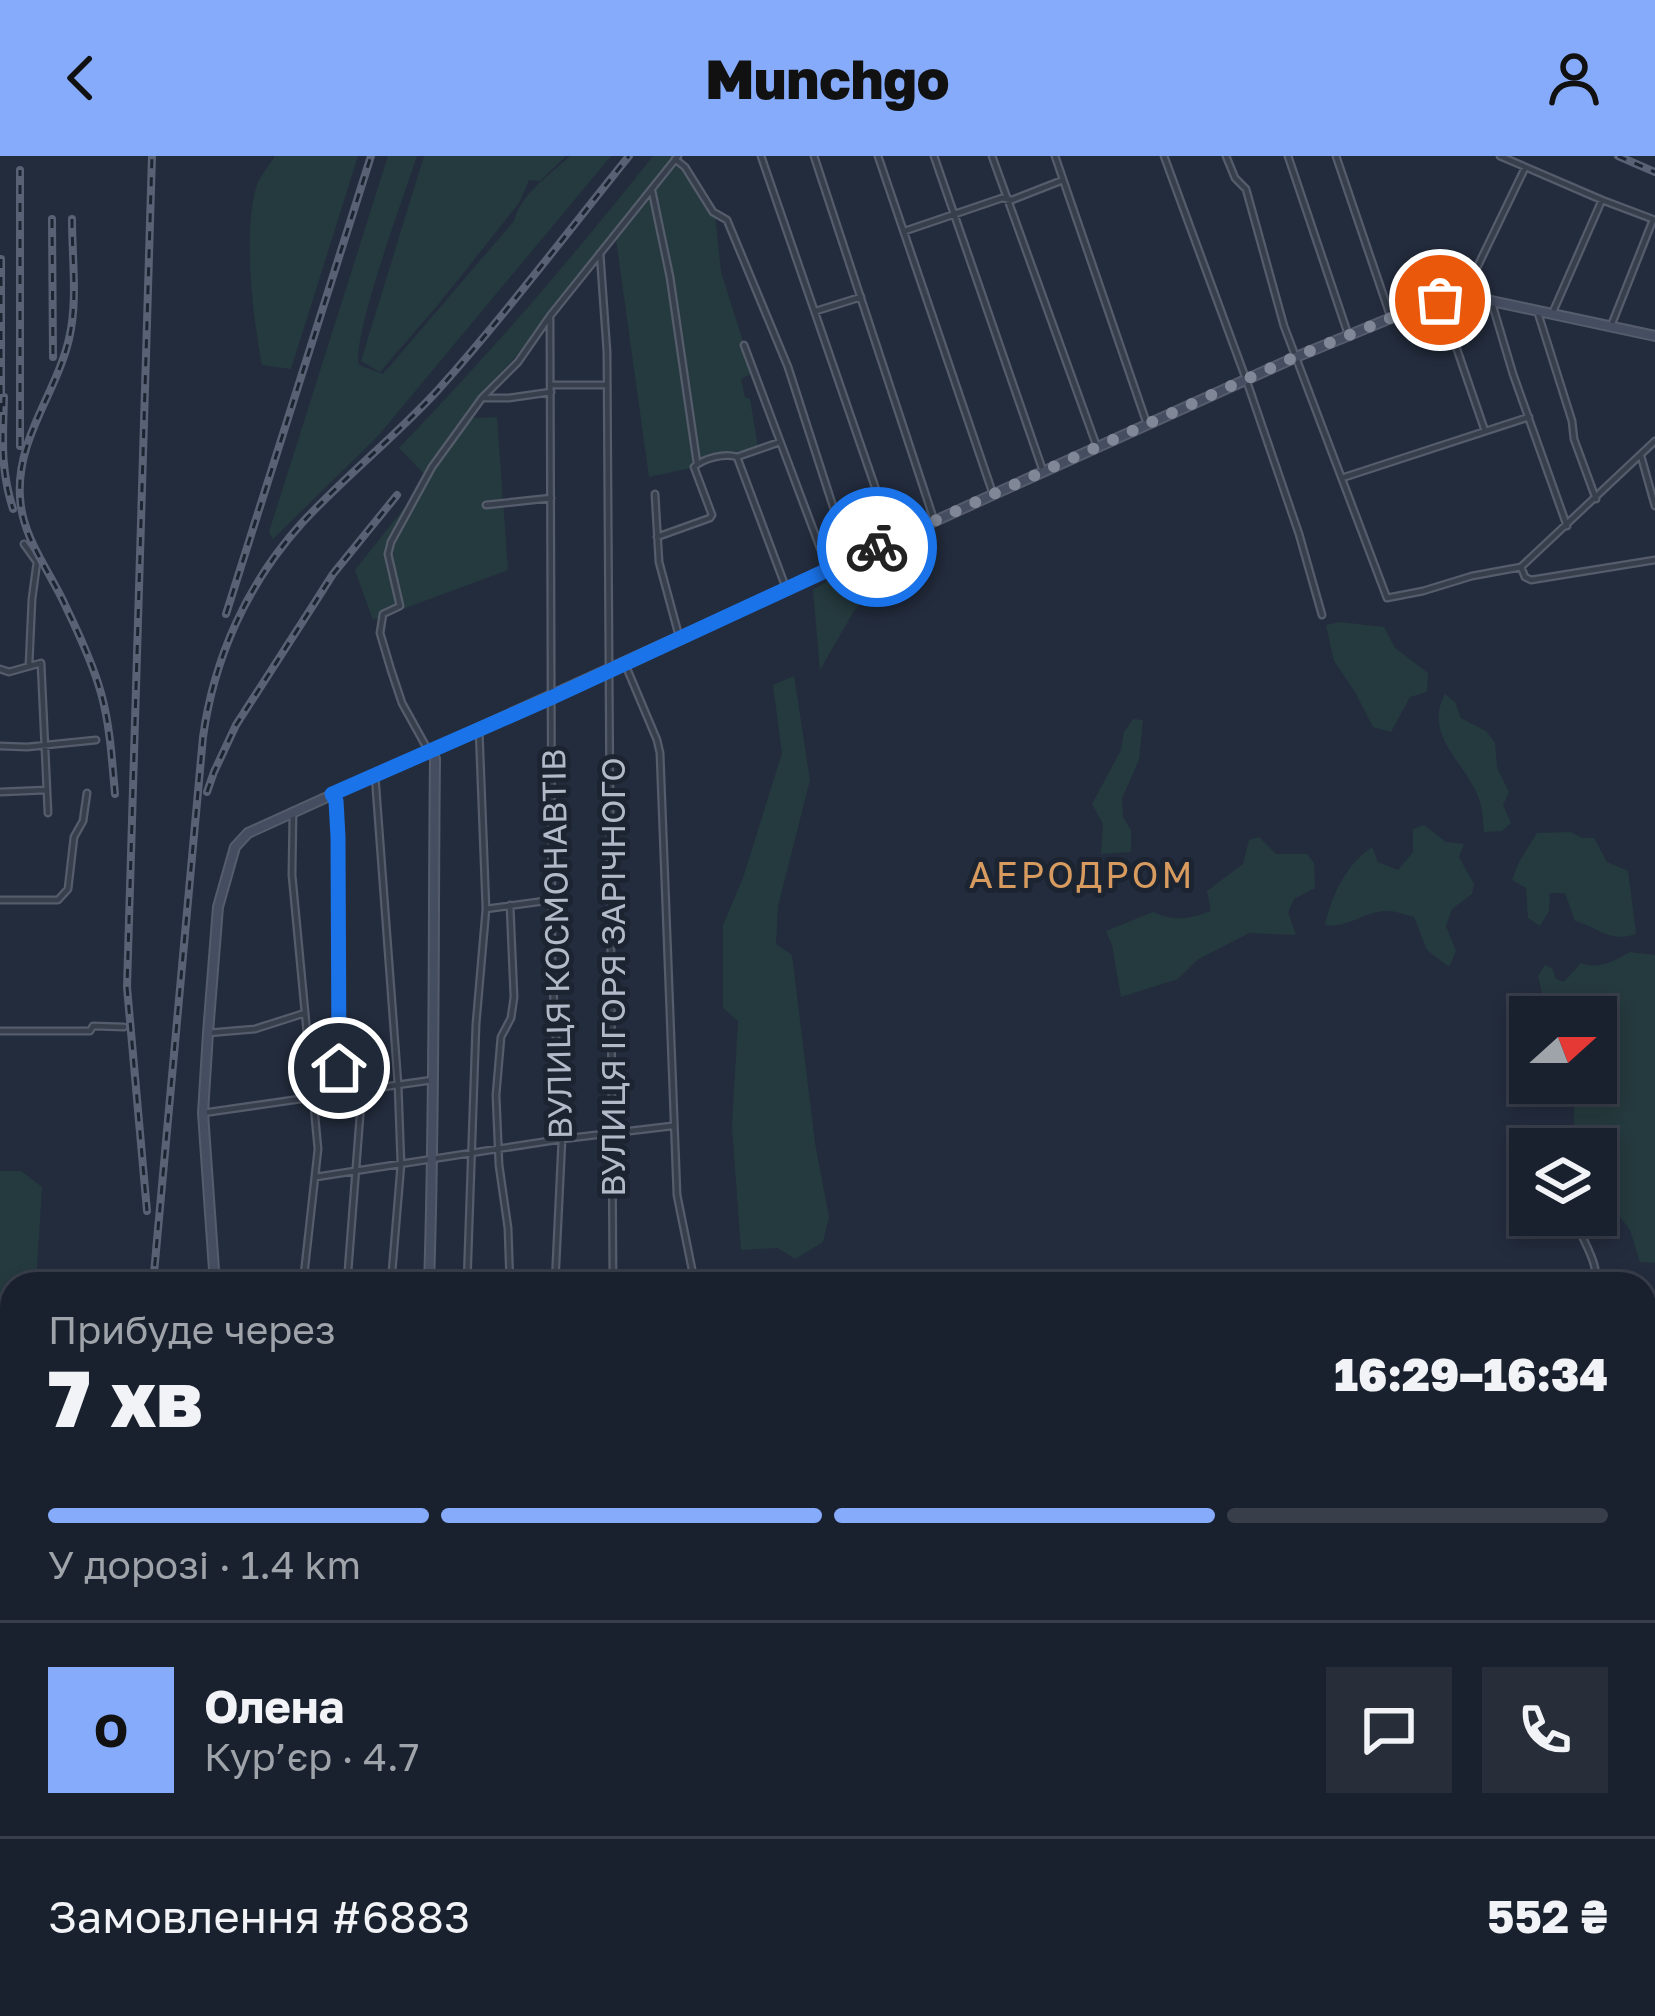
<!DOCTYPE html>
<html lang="uk">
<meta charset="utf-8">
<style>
:root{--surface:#1a212e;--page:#272e3a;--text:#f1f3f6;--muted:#9fa3aa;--line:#383e4a;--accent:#86abfa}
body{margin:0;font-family:"Golos Text",sans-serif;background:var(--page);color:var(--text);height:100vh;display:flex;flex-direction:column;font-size:45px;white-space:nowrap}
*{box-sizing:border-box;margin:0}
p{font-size:39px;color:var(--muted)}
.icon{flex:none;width:66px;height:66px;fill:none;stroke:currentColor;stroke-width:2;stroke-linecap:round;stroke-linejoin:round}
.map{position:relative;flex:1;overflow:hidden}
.side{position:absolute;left:0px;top:1116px;width:1656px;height:744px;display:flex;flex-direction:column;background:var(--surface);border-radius:36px 36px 0 0;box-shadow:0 6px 18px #0003,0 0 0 3px var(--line)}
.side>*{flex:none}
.needle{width:78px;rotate:69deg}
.buttons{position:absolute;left:1509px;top:840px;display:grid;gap:24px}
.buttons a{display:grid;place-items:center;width:108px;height:108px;border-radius:0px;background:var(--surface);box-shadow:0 6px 18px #0003,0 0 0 3px var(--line);font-size:60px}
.pin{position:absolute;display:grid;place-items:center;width:102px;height:102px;color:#fff;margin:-51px;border:6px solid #fff;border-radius:50%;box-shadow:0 3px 12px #0007}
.courier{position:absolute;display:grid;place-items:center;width:120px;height:120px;margin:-60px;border:9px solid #1a73e8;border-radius:50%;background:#fff;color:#222;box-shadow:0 3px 15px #0007}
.summary em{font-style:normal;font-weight:800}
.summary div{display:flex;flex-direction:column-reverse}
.summary{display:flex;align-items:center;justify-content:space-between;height:204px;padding:0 48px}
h1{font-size:78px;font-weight:800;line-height:90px}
.bar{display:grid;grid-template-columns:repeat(4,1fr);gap:18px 12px;align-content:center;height:144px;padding:0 48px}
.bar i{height:15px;border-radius:9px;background:var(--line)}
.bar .active{background:var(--accent)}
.bar p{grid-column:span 4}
.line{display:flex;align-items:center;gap:30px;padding:0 48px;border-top:3px solid var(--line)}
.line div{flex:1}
.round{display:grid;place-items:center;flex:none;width:126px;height:126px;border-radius:0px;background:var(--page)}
header{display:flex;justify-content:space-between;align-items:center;height:156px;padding:0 48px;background:var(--accent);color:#111;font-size:54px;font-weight:800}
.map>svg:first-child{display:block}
</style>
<header><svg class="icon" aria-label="back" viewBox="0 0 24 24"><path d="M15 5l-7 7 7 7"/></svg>Munchgo<svg class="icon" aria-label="person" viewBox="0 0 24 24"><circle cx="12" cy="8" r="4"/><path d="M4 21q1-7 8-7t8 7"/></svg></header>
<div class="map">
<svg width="1655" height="1860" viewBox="0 0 1655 1860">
<rect width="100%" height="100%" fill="#232c3d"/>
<path fill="#253a3e" d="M275 0H358L291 213 262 209C253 164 243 76 256 32 259 21 269 10 275 0Z
M388 0H417C405 37 351 182 359 209L383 218 514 65C522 36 549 20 570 0H611L378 280 273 383 269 376Z
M424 0H566L540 25 529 24 519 47 442 144 380 216 361 205Z
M653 0H679L715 58 721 116 753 217 741 223 745 241 750 243 758 291 700 304 691 312 649 321 615 76 518 198 473 247 471 262 497 261 508 414 373 464 355 414 428 322 399 292C489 199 573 101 653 0Z
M848 413 866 430 867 440 854 455 820 514 813 434Z
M1340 466 1384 471 1395 492 1428 517 1427 536 1410 541 1391 576 1373 571 1355 536 1334 505 1326 469Z
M794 520 810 624 778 750 776 788 792 799 815 987 829 1061 823 1086 795 1103 778 1092 741 1094 732 970 738 865 723 852V769L743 722 782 597 773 529Z
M1445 538 1455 546 1461 562 1486 575 1495 587 1497 612 1509 636 1503 649 1511 667 1502 675 1484 676C1483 667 1483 655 1480 646 1468 607 1422 581 1445 538Z
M1133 563 1143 564 1139 604 1122 642 1123 661 1131 674V696L1101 698 1103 668 1092 648 1121 594 1124 576Z
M1424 669 1446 686 1464 688 1459 701 1474 728 1472 738 1452 753 1446 770 1456 795 1449 811 1427 794 1414 761C1406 759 1393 754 1384 755 1364 756 1346 773 1325 769 1332 738 1346 709 1372 691L1378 706 1398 714 1413 696V673Z
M1571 676 1582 682H1594L1607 706 1628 715 1636 778C1608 787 1601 772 1575 765L1565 737H1550L1549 755 1540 770 1528 762 1526 732 1512 724 1519 706 1537 677Z
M1259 681 1276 698H1307L1314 707 1315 732 1294 743 1288 756 1296 779 1249 777 1197 804 1178 823 1121 841 1112 789 1106 775 1153 756C1174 766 1189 763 1211 755L1207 735 1243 708 1249 684Z
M1630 796 1655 799V1107L1640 1106 1630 1074 1609 1046 1606 1024 1600 1008 1596 1005V993H1584L1574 973V935L1570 927H1596V861H1548L1538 820 1545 809 1552 812 1556 823 1564 826 1581 807C1600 814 1614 805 1630 796Z
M0 1015H21L42 1031 36 1128H12V1137L0 1138Z"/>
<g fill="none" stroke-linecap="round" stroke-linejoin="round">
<g stroke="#555c6b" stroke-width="9">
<path id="street" d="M761 0 893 383
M814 0 934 364
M878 0 993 338
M934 0 1043 315
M992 0 1097 291
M1055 0 1147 268
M1164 0 1246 223 1299 378 1322 459
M1226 0 1235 22 1246 33 1284 170 1387 442 1423 435 1472 420 1521 411 1655 285
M1288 0 1348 178
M1336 0 1391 162
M1500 0 1602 44 1655 64
M675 3 685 11 713 56 727 64 788 211 850 403
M652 35 670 121 697 307
M905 75 1002 42 1012 44 1063 24
M600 97 607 196 613 1128
M1468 138 1470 126 1525 12
M1440 144 1485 275
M1491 144 1513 218 1567 370
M1537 154 1572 265 1574 283 1596 343
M816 155 861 141
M1552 158 1602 44
M550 160 552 814 562 983 555 1128
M1611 170 1653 64
M744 189 828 413
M553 229H607
M482 242H509L551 236
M1641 300 1655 350
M737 301 777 287
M1342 322 1529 261
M655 338 659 406 679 480
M486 349 551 342
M657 381 710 362 712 359 694 311C704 302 725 297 737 301L786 432
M24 388 37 406 32 443 29 509
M1521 411 1525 421 1531 424 1655 404
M625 508 657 584 660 597 677 1039 695 1128
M0 513 9 516 41 507 48 657
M0 590 27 591 96 584
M428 594 402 547 391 514 380 477 383 458 400 450 388 398 391 386 432 311 482 242 518 206 550 160 678 0
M375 619 398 928 401 1008 391 1128
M0 636 47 634
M332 638 336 645 338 681 337 905 340 938
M293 655 292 719 318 993 303 1128
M0 744H58L68 733 74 681 83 665 87 637
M510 749 514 841 511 862 501 881 496 939 499 1009 508 1072 510 1128
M486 753 552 744
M0 875H90L93 870 124 871
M208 877 255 873 305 857
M203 957 432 924
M316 1021 562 983 672 970
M1575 1059C1579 1083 1600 1104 1595 1128
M347 1128 362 934
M467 1128 476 868 486 753 479 572
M1644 1262 1655 1265
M1644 1591 1655 1592
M1644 1676H1655
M0 1795 12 1796
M269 1848 281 1860
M340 1848 348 1860
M1537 1859 1581 1860
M204 1860 214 1848
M308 1860 320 1848
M1597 1860 1598 1848"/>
</g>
<g stroke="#555c6b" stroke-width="12">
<path id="secondary" d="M215 1128 203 957 208 877 218 751 235 691 248 677 1296 201 1425 148 1468 140 1655 180
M429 1128C435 953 433 778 435 603L432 593
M0 1547 12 1548
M0 1607 12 1608
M12 1860 13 1848
M156 1860 157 1848
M386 1860 397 1848"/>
</g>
<use href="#street" stroke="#373f4d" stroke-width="4.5"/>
<use href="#secondary" stroke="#454d61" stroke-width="8"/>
<g stroke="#596275" stroke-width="8">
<path id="rail" d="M1618 0 1655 16
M52 63 53 201
M72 63C72 102 78 145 69 183 56 238 16 283 20 341 22 382 50 415 66 451 79 478 93 508 101 537 110 569 112 604 115 638
M1 103V259
M4 241C3 283 0 312 13 353
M20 290V14
M226 458 371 0
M207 636 214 616 236 569 312 451 333 418 397 339
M147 1055 127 831 152 0
M153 1128 203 581C214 502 247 428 301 368 344 321 395 281 438 234 505 159 566 78 629 0
M31 1860 32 1848
M87 1860 89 1848
M779 1860 789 1848"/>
</g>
<use href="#rail" stroke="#1c2432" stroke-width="3" stroke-dasharray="9" stroke-linecap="butt"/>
</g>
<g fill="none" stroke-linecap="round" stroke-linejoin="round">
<path stroke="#808898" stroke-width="12" stroke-dasharray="0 21.6" d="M877 391 1295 201 1425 148 1440 144"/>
<path stroke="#1a73e8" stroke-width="15" d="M339 912 338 681 336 645 332 638 553 541 877 391"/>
</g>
<g text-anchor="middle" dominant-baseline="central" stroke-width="10" stroke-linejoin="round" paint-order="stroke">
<g font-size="33" fill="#b2b9c9" stroke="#1c2432">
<text transform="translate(556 788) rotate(-91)">ВУЛИЦЯ КОСМОНАВТІВ</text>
<text transform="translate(612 821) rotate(-90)">ВУЛИЦЯ ІГОРЯ ЗАРІЧНОГО</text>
</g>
<g font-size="36" letter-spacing="3" fill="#d79b5f" stroke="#1c2432">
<text x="1082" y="718">АЕРОДРОМ</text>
</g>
</g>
</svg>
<div class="buttons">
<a><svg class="needle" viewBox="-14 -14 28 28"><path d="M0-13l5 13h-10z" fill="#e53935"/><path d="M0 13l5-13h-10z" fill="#9fa3aa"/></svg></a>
<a><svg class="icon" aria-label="layers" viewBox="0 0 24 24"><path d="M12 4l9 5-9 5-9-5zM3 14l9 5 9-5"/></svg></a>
</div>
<div class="pin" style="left:1440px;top:144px;background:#ea580c"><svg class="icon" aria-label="bag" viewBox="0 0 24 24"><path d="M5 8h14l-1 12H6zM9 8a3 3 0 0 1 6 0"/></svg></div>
<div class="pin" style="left:339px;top:912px;background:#1f2937"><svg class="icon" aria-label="home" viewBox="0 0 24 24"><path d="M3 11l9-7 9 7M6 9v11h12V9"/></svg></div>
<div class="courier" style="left:877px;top:391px"><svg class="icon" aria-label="bike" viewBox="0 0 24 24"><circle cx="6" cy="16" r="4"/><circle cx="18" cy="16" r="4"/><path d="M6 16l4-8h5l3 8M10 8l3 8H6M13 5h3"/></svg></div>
<section class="side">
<div class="summary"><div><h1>7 хв</h1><p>Прибуде через</p></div><em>16:29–16:34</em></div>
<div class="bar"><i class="active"></i><i class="active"></i><i class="active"></i><i></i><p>У дорозі · 1.4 km</p></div>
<div class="line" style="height:216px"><b class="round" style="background:var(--accent);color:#111">О</b><div><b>Олена</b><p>Кур’єр · 4.7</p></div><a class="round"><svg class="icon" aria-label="chat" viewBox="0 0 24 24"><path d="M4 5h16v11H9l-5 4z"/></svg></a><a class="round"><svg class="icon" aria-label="phone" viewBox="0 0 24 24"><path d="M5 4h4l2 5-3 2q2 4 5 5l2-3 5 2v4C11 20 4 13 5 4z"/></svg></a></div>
<div class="line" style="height:156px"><div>Замовлення #6883</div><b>552 ₴</b></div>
</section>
</div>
